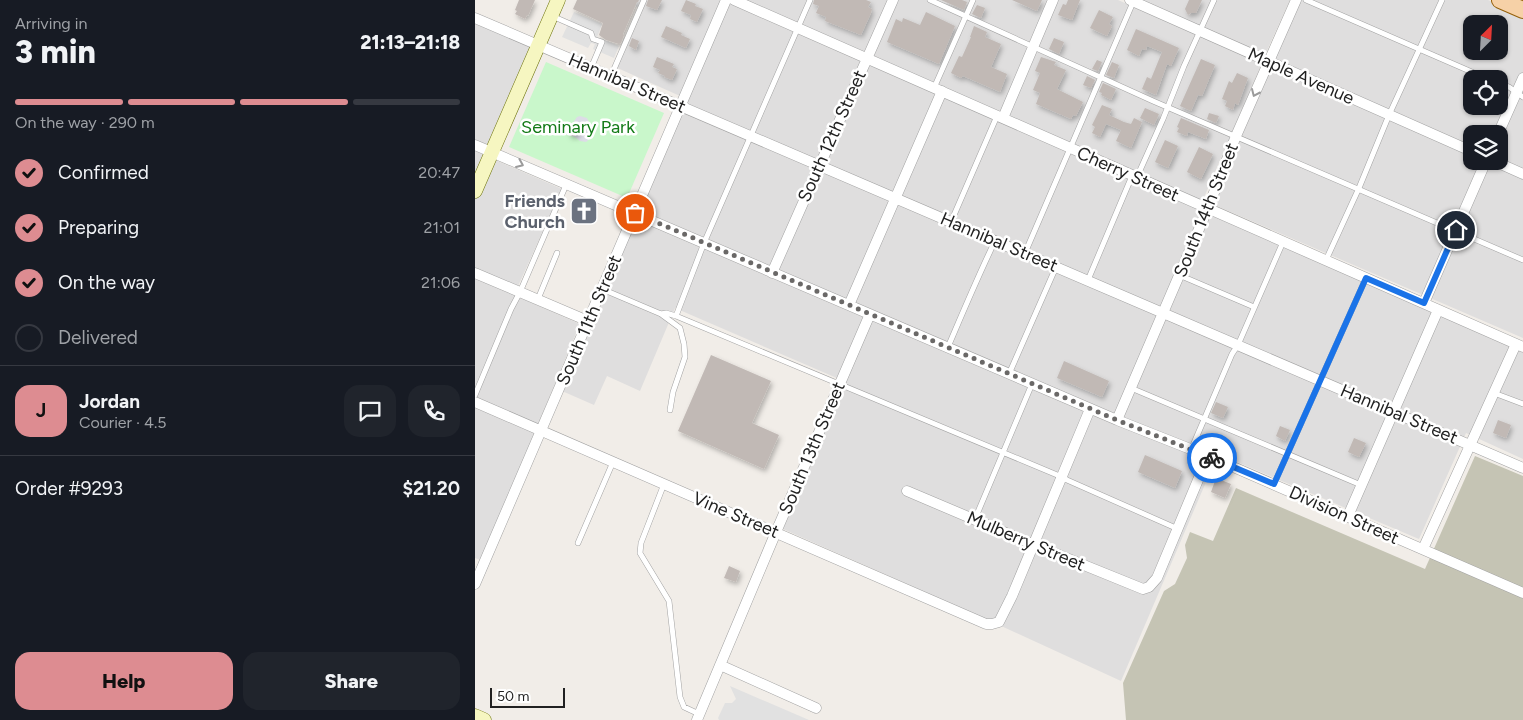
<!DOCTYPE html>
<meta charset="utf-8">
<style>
:root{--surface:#171b24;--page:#20242c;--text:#f1f3f6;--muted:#9ea1a6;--line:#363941;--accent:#dd8c91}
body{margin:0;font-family:Figtree,sans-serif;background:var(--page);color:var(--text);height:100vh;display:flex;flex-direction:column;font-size:19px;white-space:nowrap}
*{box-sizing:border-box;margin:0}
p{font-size:16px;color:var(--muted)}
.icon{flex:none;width:28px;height:28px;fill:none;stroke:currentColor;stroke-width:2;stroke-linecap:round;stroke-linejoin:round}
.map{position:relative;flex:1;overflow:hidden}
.details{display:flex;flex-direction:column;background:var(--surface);width:475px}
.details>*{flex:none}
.needle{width:32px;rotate:24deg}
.fabs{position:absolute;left:988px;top:15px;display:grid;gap:10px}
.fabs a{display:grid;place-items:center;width:45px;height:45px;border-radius:10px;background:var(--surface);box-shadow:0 1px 4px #0004;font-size:25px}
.scale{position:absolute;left:15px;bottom:12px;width:75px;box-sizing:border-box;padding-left:5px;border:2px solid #212121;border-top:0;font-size:14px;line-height:18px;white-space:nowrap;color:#212121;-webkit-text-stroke:4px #fff;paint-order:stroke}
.pin{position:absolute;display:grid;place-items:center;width:42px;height:42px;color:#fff;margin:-21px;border:2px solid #fff;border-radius:50%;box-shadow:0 1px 5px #0007}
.courier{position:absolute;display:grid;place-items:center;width:50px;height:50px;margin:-25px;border:4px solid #1a73e8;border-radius:50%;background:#fff;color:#222;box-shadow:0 1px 6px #0007}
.summary em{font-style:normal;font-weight:800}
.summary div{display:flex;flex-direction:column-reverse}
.summary{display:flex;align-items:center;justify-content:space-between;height:85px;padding:0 15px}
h1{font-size:32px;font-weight:800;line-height:38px}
.bar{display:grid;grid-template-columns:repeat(4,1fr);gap:8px 5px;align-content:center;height:60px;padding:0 15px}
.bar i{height:6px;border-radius:4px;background:var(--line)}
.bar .current{background:var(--accent)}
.bar p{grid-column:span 4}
.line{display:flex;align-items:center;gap:12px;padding:0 15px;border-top:1px solid var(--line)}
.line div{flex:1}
.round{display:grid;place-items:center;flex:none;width:52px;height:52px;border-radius:15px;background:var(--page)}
ol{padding:0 15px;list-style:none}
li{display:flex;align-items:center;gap:15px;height:55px}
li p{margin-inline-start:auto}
li .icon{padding:5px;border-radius:50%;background:var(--accent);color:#111;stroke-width:4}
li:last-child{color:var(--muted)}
li i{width:28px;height:28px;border:2px solid var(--line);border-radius:50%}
.primary-button{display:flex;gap:10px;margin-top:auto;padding:10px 15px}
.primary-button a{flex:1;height:58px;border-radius:15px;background:var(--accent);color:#111;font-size:20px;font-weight:800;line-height:58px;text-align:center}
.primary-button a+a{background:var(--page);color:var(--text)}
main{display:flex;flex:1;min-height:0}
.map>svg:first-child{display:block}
</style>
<main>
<section class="details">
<div class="summary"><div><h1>3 min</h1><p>Arriving in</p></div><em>21:13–21:18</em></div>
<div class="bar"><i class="current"></i><i class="current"></i><i class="current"></i><i></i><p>On the way · 290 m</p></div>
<ol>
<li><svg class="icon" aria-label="check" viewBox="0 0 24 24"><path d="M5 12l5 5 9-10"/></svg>Confirmed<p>20:47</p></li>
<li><svg class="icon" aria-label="check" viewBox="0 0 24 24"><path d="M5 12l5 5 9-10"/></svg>Preparing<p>21:01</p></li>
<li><svg class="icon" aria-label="check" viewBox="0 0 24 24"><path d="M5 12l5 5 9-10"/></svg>On the way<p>21:06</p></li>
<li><i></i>Delivered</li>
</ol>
<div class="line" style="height:90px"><b class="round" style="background:var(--accent);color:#111">J</b><div><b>Jordan</b><p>Courier · 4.5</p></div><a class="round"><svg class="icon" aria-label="chat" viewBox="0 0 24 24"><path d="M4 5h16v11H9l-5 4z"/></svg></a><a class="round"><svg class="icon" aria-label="phone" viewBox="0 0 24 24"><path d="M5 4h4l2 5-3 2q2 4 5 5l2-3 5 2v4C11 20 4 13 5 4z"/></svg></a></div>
<div class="line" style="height:65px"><div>Order #9293</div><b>$21.20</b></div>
<div class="primary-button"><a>Help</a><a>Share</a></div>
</section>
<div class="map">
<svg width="1048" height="720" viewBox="0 0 1048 720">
<defs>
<filter id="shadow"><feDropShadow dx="2" dy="3" stdDeviation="2.5" flood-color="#0004"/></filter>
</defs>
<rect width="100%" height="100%" fill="#f1ede8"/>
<path fill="#dfdede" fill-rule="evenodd" d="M147 0H250L1048 345V459L991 433 944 539 743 454 646 681 511 619 308 529 371 382 200 308 165 391 132 376 119 405 87 391 205 96 138 66 164 8Z
M271 0H643L787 63 727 202Z
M662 0H815L789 57Z
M826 0H1013L1048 15V338L737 204ZM996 24H1024V51H996ZM996 79H1024V106H996ZM996 134H1024V161H996Z
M0 23 57 47 11 156 87 189 39 295 105 324 6 560 0 558Z"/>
<path fill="#c5c4b4" d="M1000 456 1048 476V720H651L648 683 689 591 700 584 712 558 710 545 715 532 738 541 761 488 950 569Z"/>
<path fill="#c9f7cb" d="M71 62 189 113 152 198 34 147Z"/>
<path fill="#e1e1e1" d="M99 12 127 24 122 37 144 46 139 58 118 49 120 44 116 43 113 48 87 37Z
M255 686 334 720H244L243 718 250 703H257L261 699Z"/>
<path fill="#dcdde6" d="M105 116 112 118 117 128 116 138 111 142 105 141 100 137 94 135 92 129 97 124 102 117Z"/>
<path fill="#c1b9b5" filter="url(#shadow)" d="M44 0H60L53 16 52 15 50 19 40 14 42 11 40 10Z
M102 0H164L163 2H162L148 34 149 35 146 43 144 44 131 40 124 35 128 23 98 9Z
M173 0H187L182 10 171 6Z
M211 0 221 4 220 6 228 9 222 22 215 19 216 15 206 11Z
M339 0H391L396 2 393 7 397 9 396 13 386 35 350 21 351 17 341 13 344 6 338 4Z
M466 0H487L492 2 489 10Z
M537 0H567L562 11Z
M593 0H605L597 20 583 15 588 4 591 5Z
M714 0H727L721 13H716L713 15 710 9Z
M502 5 510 8 506 18 497 14Z
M624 10 638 17 634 24 637 26 632 36 615 28Z
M451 12 480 26 464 64 412 42 421 19 427 22 428 18 445 25Z
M191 26 207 33 206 35 215 39 211 48 186 37Z
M499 26 512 32 510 37 526 44 516 67 532 74 525 92 488 76 486 78 476 73 484 56 487 57 496 37H495Z
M661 29 704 48 696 66 692 64 681 95 667 89 672 77 676 79 687 52 672 46 671 50 667 49 664 56 652 50Z
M157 38 164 41 161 50 154 46Z
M579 38 589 42 584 54 574 49Z
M182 57 199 64 197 67 202 69 197 80 189 77 190 76 183 73 185 70 178 67Z
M566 57 581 62 579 65 591 70 582 89 608 102 601 116 598 115 596 119 561 104 565 93 558 90 565 73 560 71Z
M726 59 740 65 727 96 723 95 716 111 705 106Z
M622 60 627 62 623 71 617 69Z
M637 62 644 65 639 78 631 75Z
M762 73 773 78 763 105 760 103 758 110 750 106 752 101 747 99 754 81 757 83Z
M612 76 620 80 616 88 608 85Z
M628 83 641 89 636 100 626 95 627 93 624 92Z
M627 105 637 109 634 115 649 122 656 124 659 118 667 122 656 148 641 141 646 130 631 124 625 137 617 133 620 127 617 125Z
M670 108 684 114 679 125 665 118Z
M734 113 744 116 741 123 732 119Z
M706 118 734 130 731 139 713 132 712 136 702 132 704 128 702 127Z
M97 125 102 126 104 132 100 136 94 135 93 129Z
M690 140 703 146 693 168 680 162Z
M724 147 738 154 726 179 712 172Z
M236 355 296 381 277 423 304 435 289 469 203 431Z
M589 361 634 381 627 397 582 378Z
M741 402 753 407 748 418 736 413Z
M1023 420 1036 425 1031 438 1018 433Z
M805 426 815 430 810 441 801 436Z
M879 438 891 443 884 457 873 452Z
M670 455 707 471 700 488 663 472Z
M741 478 756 484 750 498 736 492Z
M254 566 265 571 261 582 249 578Z"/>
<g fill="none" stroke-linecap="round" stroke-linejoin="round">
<g stroke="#a2a2a2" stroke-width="6">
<path id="lane" d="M455 0 678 101 1048 260
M831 0 1013 79
M77 16 116 33 118 39 127 42 116 68
M136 76 169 0
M1024 83 1034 87 1048 97
M459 88 498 0
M662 177 688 119 709 66 739 0
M476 222 522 116
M550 253 659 0
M851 260 884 188 914 115 967 0
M704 275 779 307
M613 280 657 176
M127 289 186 314 191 313 201 316 587 477 592 480 703 529
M63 299 82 253
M186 314 205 328 209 344 210 357 198 392 195 410
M201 316 229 243 335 0
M473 347C488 312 503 276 520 241
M534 374 581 267
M656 388 886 485
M1019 393 1048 404
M0 395 36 309 45 292 91 185
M716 450 757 354 763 345 808 242
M189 484 166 543 165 553 194 601 205 697 209 707 224 714
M799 484 891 278
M500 519 557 384
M103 543 138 462"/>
</g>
<g stroke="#a2a2a2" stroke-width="11">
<path id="street" d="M259 0 1048 347
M655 0 996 151
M0 18 688 313 1048 468
M528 118 578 0
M1023 134 1048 78
M0 145 642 420 733 456 1048 593
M1019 161 1048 174
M0 273 113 321
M297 273 418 0
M949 303 1011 161
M374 305 467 91
M0 402 511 624H517L524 622 537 596 615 409
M642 420 733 208 761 136 821 0
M432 491 557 544 668 589 674 587 682 578 733 456
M873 516 963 310
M948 549 1041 344
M0 584 251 0
M245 665 341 708
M222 720 301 532 395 314"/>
</g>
<g stroke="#6d730c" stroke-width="15">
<path id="secondary" d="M0 191 83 0
M0 716 9 720"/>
</g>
<g stroke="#94600a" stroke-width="18">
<path id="primary" d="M1025 0 1048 10"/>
</g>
<use href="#lane" stroke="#fff" stroke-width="5"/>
<use href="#street" stroke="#fff" stroke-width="10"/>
<use href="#secondary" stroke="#f6f6c1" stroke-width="14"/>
<use href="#primary" stroke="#f6d1a7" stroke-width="16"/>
</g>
<defs><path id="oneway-chevron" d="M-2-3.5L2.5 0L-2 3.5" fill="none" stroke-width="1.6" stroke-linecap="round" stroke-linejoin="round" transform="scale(1.25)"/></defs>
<g stroke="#9b9b9b">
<use href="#oneway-chevron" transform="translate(780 93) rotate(114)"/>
<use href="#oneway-chevron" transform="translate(45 164) rotate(23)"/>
</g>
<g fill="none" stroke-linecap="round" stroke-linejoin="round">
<path stroke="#6a6867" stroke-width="5" stroke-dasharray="0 9" d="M160 213 642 420 737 458"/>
<path stroke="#1a73e8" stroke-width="6" d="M737 458 799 484 891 278 949 303 981 230"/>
</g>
<defs>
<g id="church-square" transform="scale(1.4375)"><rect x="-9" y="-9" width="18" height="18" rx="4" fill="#6b7280" stroke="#fff"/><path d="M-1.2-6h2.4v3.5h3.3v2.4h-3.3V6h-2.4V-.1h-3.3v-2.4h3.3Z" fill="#fff"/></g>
</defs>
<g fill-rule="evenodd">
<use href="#church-square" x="109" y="211"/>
</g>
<g text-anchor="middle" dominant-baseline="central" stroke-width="5" stroke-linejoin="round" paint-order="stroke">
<g font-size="18" fill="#212121" stroke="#fff">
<text transform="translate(826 76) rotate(24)">Maple Avenue</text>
<text transform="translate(152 83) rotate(23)">Hannibal Street</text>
<text transform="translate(357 136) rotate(-66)">South 12th Street</text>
<text transform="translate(653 174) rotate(24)">Cherry Street</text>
<text transform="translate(731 210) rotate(-68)">South 14th Street</text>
<text transform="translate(524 242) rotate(23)">Hannibal Street</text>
<text transform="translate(114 320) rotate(-67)">South 11th Street</text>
<text transform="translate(924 414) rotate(23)">Hannibal Street</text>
<text transform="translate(337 448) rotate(-67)">South 13th Street</text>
<text transform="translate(261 515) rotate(23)">Vine Street</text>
<text transform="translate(869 515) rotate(24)">Division Street</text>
<text transform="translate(551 541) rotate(23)">Mulberry Street</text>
</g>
<g font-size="18" fill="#137a17" stroke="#fff">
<text x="103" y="127">Seminary Park</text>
</g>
<g font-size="18" font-weight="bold" fill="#5b616d" stroke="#fff" text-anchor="end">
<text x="90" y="201">Friends<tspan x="90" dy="21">Church</tspan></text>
</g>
</g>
</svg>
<div class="fabs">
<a><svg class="needle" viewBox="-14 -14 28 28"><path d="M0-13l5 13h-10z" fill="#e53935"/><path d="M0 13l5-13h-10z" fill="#9ea1a6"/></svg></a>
<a><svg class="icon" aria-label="locate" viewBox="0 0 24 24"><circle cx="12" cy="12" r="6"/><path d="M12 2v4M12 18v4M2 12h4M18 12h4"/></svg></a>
<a><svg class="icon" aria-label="layers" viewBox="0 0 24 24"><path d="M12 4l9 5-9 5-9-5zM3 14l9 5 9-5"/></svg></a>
</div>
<div class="scale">50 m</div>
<div class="pin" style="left:160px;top:213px;background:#ea580c"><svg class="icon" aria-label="bag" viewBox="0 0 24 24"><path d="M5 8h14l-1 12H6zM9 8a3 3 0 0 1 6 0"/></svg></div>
<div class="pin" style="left:981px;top:230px;background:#1f2937"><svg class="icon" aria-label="home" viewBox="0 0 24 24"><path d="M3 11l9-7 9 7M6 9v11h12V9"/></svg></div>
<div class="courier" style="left:737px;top:458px"><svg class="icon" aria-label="bike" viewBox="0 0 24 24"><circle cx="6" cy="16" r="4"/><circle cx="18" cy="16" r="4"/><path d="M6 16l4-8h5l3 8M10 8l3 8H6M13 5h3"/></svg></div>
</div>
</main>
